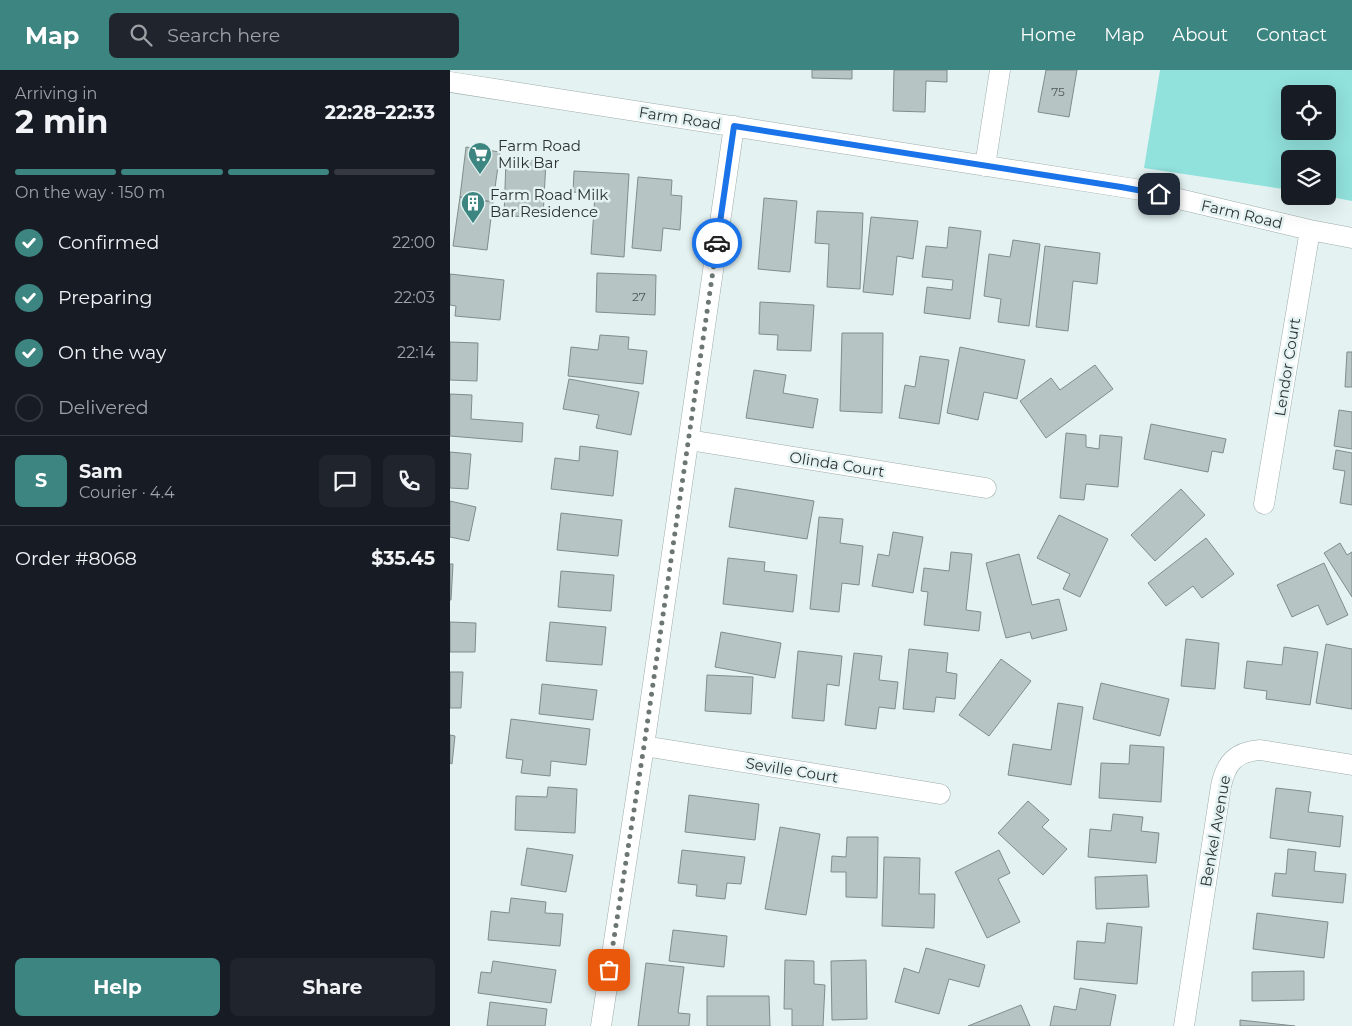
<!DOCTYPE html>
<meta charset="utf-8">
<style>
:root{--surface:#171b24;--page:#20242c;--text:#f1f3f6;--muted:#9ea1a6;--line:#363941;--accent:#3d8581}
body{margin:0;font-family:Montserrat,sans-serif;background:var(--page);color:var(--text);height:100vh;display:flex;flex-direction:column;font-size:19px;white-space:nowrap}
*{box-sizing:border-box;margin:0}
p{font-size:16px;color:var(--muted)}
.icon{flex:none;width:28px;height:28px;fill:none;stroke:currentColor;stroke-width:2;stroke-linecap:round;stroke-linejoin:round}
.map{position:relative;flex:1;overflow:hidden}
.drawer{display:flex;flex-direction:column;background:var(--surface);width:450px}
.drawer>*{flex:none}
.buttons{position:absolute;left:831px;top:15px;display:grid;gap:10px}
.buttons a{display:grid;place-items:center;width:55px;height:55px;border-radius:8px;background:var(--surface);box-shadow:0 5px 20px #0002;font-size:25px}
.pin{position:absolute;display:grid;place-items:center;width:42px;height:42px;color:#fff;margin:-21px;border-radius:10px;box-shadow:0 2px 8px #0006}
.courier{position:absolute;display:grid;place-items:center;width:50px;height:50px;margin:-25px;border:4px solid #1a73e8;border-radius:50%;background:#fff;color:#222;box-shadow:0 1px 6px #0007}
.headline em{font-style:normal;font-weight:700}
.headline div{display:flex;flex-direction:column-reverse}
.headline{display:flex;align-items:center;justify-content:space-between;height:85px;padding:0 15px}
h1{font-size:32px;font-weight:700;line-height:38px}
.bar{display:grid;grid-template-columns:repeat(4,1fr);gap:8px 5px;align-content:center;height:60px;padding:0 15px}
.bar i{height:6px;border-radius:4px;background:var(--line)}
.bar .current{background:var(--accent)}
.bar p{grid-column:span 4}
.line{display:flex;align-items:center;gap:12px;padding:0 15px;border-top:1px solid var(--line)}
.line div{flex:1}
.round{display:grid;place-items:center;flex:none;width:52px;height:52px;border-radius:8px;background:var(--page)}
ol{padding:0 15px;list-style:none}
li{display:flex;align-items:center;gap:15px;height:55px}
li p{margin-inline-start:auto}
li .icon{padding:5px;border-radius:50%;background:var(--accent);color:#fff;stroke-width:4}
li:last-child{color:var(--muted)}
li i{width:28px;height:28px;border:2px solid var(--line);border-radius:50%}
.action{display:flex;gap:10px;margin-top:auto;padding:10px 15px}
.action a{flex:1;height:58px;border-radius:8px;background:var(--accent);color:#fff;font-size:20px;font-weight:700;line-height:58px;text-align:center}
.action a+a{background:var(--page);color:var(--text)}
header{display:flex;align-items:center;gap:30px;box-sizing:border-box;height:70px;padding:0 25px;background:var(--accent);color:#fff}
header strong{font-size:24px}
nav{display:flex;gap:28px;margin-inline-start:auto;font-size:18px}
.search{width:350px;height:45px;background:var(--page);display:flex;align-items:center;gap:12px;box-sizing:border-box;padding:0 18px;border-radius:8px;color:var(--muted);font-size:19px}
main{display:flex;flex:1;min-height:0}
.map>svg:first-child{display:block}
</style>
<header>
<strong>Map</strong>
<div class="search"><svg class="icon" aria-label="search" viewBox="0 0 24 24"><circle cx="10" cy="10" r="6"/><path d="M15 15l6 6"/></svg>Search here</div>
<nav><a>Home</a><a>Map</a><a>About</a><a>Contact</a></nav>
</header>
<main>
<section class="drawer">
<div class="headline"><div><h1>2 min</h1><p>Arriving in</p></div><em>22:28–22:33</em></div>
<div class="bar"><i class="current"></i><i class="current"></i><i class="current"></i><i></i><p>On the way · 150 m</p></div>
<ol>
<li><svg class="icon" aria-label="check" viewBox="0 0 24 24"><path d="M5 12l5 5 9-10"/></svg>Confirmed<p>22:00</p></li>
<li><svg class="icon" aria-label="check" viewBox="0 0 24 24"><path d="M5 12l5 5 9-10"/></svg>Preparing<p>22:03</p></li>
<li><svg class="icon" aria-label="check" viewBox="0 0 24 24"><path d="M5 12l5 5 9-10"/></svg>On the way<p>22:14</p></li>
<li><i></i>Delivered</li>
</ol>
<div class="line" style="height:90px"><b class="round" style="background:var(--accent);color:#fff">S</b><div><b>Sam</b><p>Courier · 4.4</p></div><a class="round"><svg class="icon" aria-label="chat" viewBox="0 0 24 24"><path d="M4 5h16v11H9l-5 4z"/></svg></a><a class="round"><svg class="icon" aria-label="phone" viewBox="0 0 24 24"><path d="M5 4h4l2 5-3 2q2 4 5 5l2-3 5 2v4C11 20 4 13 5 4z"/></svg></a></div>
<div class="line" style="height:65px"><div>Order #8068</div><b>$35.45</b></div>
<div class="action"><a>Help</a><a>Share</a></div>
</section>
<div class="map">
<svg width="902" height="956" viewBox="0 0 902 956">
<rect width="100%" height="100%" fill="#e4f3f2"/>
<path fill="#91e1dc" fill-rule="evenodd" d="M710 0H902V131L875 126H878V89H840V120L694 98ZM840 24H878V61H840Z"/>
<path fill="#b6c5c4" stroke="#7f8d8c" d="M362 0H402V9L362 8Z
M444 0H497V12L476 11 475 42 443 41Z
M596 0H627L619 47 588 42Z
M16 77 50 82 43 132 10 127Z
M56 89 96 91 93 147 54 146Z
M124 101 179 104 174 187 141 184 145 124 123 122Z
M188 107 222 110 221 125 232 126 230 160 213 158 211 181 182 178Z
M10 127 43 132 37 180 3 176Z
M314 128 347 131 340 202 308 199Z
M367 141 413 143 410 219 377 217 379 174 365 173Z
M421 147 468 151 463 189 447 186 443 225 413 222Z
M499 157 531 161 520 249 474 243 477 217 502 220 503 210 472 207 476 176 497 178Z
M563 170 590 174 579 256 548 252 551 229 534 226 539 184 560 187Z
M595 176 650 183 647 214 623 211 618 261 586 257Z
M147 203 206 205 205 245 146 242Z
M0 204 54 210 50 250 5 246 6 236 0 235Z
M310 232 364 235 361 281 327 280 328 265 309 264Z
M392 263H433L432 343 390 341Z
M150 265 179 267 178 279 197 281 193 314 118 306 121 277 148 280Z
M0 272 28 273 27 311 0 310Z
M510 277 575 290 567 329 534 322 528 350 497 343Z
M897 282H902V317H895Z
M470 286 499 290 489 354 449 348 455 315 465 317Z
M645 295 663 319 596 368 570 331 601 308 610 320Z
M304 300 336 305 333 323 368 329 363 358 296 348Z
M119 309 189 322 181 365 146 358 149 345 113 339Z
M0 324 22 325 21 349 73 353 72 372 0 366Z
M889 340 902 342V379L884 376Z
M701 354 776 369 773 383 762 381 758 402 694 389Z
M616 363 636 365V377L649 379 650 365 672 367 668 417 636 414 634 430 610 428Z
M130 376 168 381 163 426 101 419 105 388 129 391Z
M886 380 902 383V435L890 433 895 401 883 399Z
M0 382 21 384 18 419 0 418Z
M285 418 364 431 357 469 279 457Z
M731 419 755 445 705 491 681 465Z
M0 431 26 437 19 471 0 467Z
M111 443 172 450 168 486 107 480Z
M609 445 658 469 630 527 613 519 620 504 587 488Z
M369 447 393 449 390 473 413 476 409 515 392 513 389 542 360 539Z
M443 462 473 467 463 523 422 516 428 484 439 486Z
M756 468 784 504 752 528 743 516 716 536 698 513Z
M890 473 897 485 902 482V527L874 483Z
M501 482 522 484 516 540 531 542 529 561 474 555 478 522 471 521 474 498 499 501Z
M569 484 582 535 609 529 617 560 582 569 580 562 556 568 536 493Z
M278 488 315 492 314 501 347 505 343 542 273 534Z
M874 493 898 545 877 555 868 535 842 547 827 515Z
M0 494H3L1 530H0Z
M111 501 164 505 161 541 108 537Z
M0 552 26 553 25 582H0Z
M100 552 156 557 152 595 96 591Z
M271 562 331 573 325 608 265 597Z
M736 569 769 573 765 619 731 616Z
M876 574 902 579V639L866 633Z
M834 577 868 582 860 635 816 629 817 621 794 618 797 591 832 595Z
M459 579 498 583 496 602 507 604 505 629 486 627 484 642 453 639Z
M348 581 392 586 389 616 377 614 374 651 342 648Z
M404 583 432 586 429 610 448 612 445 639 429 637 426 659 395 655Z
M551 589 581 611 539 666 509 645Z
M0 602H13L11 638H0Z
M257 605 303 607 301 644 255 641Z
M651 613 719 629 710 666 643 649Z
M92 614 147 620 143 650 89 644Z
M608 633 633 637 621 715 558 705 563 674 601 680Z
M61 649 140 659 136 695 101 691 100 706 71 703 73 690 56 688Z
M0 665 5 666 2 694 0 693Z
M680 675 714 677 711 732 649 728 651 693 679 694Z
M98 717 127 719 125 763 65 760 66 726 97 727Z
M826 718 861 722 858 742 893 746 890 777 820 768Z
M239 725 309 734 305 770 235 762Z
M578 731 599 750 592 757 617 779 593 805 548 763Z
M663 744 693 747 691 761 709 763 706 793 638 787 640 759 661 761Z
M330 757 370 764 356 845 315 839Z
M397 767H428L427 828 396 827V802H381L382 786 396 787Z
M77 778 123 785 116 822 71 815Z
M838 779 866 782 864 801 896 804 893 833 822 826 825 803 836 804Z
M232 780 295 787 291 814 277 813 275 829 246 826 247 815 228 813Z
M549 780 560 803 548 809 570 852 537 868 505 802Z
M434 787 470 788 469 824H485L484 858 432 856Z
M697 805 699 837 646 839 645 807Z
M61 828 96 832 95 843 113 844 110 876 38 870 41 841 59 843Z
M807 843 878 852 874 888 803 879Z
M657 853 692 857 687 914 624 909 627 871 655 873Z
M223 860 277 866 274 897 219 891Z
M476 878 535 895 529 917 499 909 489 944 445 932 454 898 469 903Z
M335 890 364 891V914L375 915 373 956H342V939H334Z
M416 890 417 949 382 950 381 891Z
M43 891 106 900 101 933 28 923 31 902 41 903Z
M196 893 234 897 228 943 240 944 239 956H188Z
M854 901V930L802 931V902Z
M630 918 666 925 660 956H600L604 936 626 940Z
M257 926H319L320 956H257Z
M40 932 97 939 95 956H37Z
M571 935 580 956H518Z
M790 950 845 956H790Z"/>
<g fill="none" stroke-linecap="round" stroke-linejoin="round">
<g stroke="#9dacaa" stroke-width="21">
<path id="minor" d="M0 12 691 120 860 160 902 168
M535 96 550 0
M239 370 536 418
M814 434 860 160
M194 676 490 724
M151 956 194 676 284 56
M734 956 771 716C776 693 785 682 810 680L902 695"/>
</g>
<use href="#minor" stroke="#fff" stroke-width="20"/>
</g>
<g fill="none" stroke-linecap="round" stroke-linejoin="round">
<path stroke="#6c7675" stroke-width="5" stroke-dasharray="0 9" d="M159 900 194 676 267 173"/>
<path stroke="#1a73e8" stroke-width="6" d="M267 173 284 56 671 117 709 124"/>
</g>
<defs>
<g id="supermarket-pin" transform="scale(1.25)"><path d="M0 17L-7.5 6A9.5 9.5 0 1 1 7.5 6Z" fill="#3d8581" stroke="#e4f3f2"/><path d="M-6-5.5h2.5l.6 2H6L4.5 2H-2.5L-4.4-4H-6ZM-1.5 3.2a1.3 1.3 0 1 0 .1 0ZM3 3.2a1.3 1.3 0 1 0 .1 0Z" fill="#fff"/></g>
<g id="building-pin" transform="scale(1.25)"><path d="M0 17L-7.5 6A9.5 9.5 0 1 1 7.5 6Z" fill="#3d8581" stroke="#e4f3f2"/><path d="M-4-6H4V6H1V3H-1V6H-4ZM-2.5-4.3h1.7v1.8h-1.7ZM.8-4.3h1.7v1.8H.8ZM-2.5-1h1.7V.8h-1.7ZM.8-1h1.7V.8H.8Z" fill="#fff"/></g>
</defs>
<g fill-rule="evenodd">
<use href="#supermarket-pin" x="30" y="84"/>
<use href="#building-pin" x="23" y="133"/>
</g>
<g text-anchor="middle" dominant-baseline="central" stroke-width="5" stroke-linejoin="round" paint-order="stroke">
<g font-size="12" fill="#4e5756">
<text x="608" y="21">75</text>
<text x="189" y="226">27</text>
</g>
<g font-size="15" fill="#2c3232" stroke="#e4f3f2">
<text transform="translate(230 48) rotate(9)">Farm Road</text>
<text transform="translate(792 144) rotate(13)">Farm Road</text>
<text transform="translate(837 297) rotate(-81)">Lendor Court</text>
<text transform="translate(387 394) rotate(9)">Olinda Court</text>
<text transform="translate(342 700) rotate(9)">Seville Court</text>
<text transform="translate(765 761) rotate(-80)">Benkel Avenue</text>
</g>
<g font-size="15" fill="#2c3232" stroke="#e4f3f2" text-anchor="start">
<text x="48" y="75">Farm Road<tspan x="48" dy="17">Milk Bar</tspan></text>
<text x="40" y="124">Farm Road Milk<tspan x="40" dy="17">Bar Residence</tspan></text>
</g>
</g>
</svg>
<div class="buttons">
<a><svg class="icon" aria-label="locate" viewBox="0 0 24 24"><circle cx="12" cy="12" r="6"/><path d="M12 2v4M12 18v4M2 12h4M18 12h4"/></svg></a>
<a><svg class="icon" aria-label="layers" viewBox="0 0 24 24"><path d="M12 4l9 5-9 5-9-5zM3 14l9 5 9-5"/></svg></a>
</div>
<div class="pin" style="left:159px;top:900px;background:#ea580c"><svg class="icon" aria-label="bag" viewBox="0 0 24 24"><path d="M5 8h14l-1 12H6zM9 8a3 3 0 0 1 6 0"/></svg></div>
<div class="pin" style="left:709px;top:124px;background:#1f2937"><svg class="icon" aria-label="home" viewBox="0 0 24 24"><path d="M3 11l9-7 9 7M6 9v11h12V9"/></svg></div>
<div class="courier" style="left:267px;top:173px"><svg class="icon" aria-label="car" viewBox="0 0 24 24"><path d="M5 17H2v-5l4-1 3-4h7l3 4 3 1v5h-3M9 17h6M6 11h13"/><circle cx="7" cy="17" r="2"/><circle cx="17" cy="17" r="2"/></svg></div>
</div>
</main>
